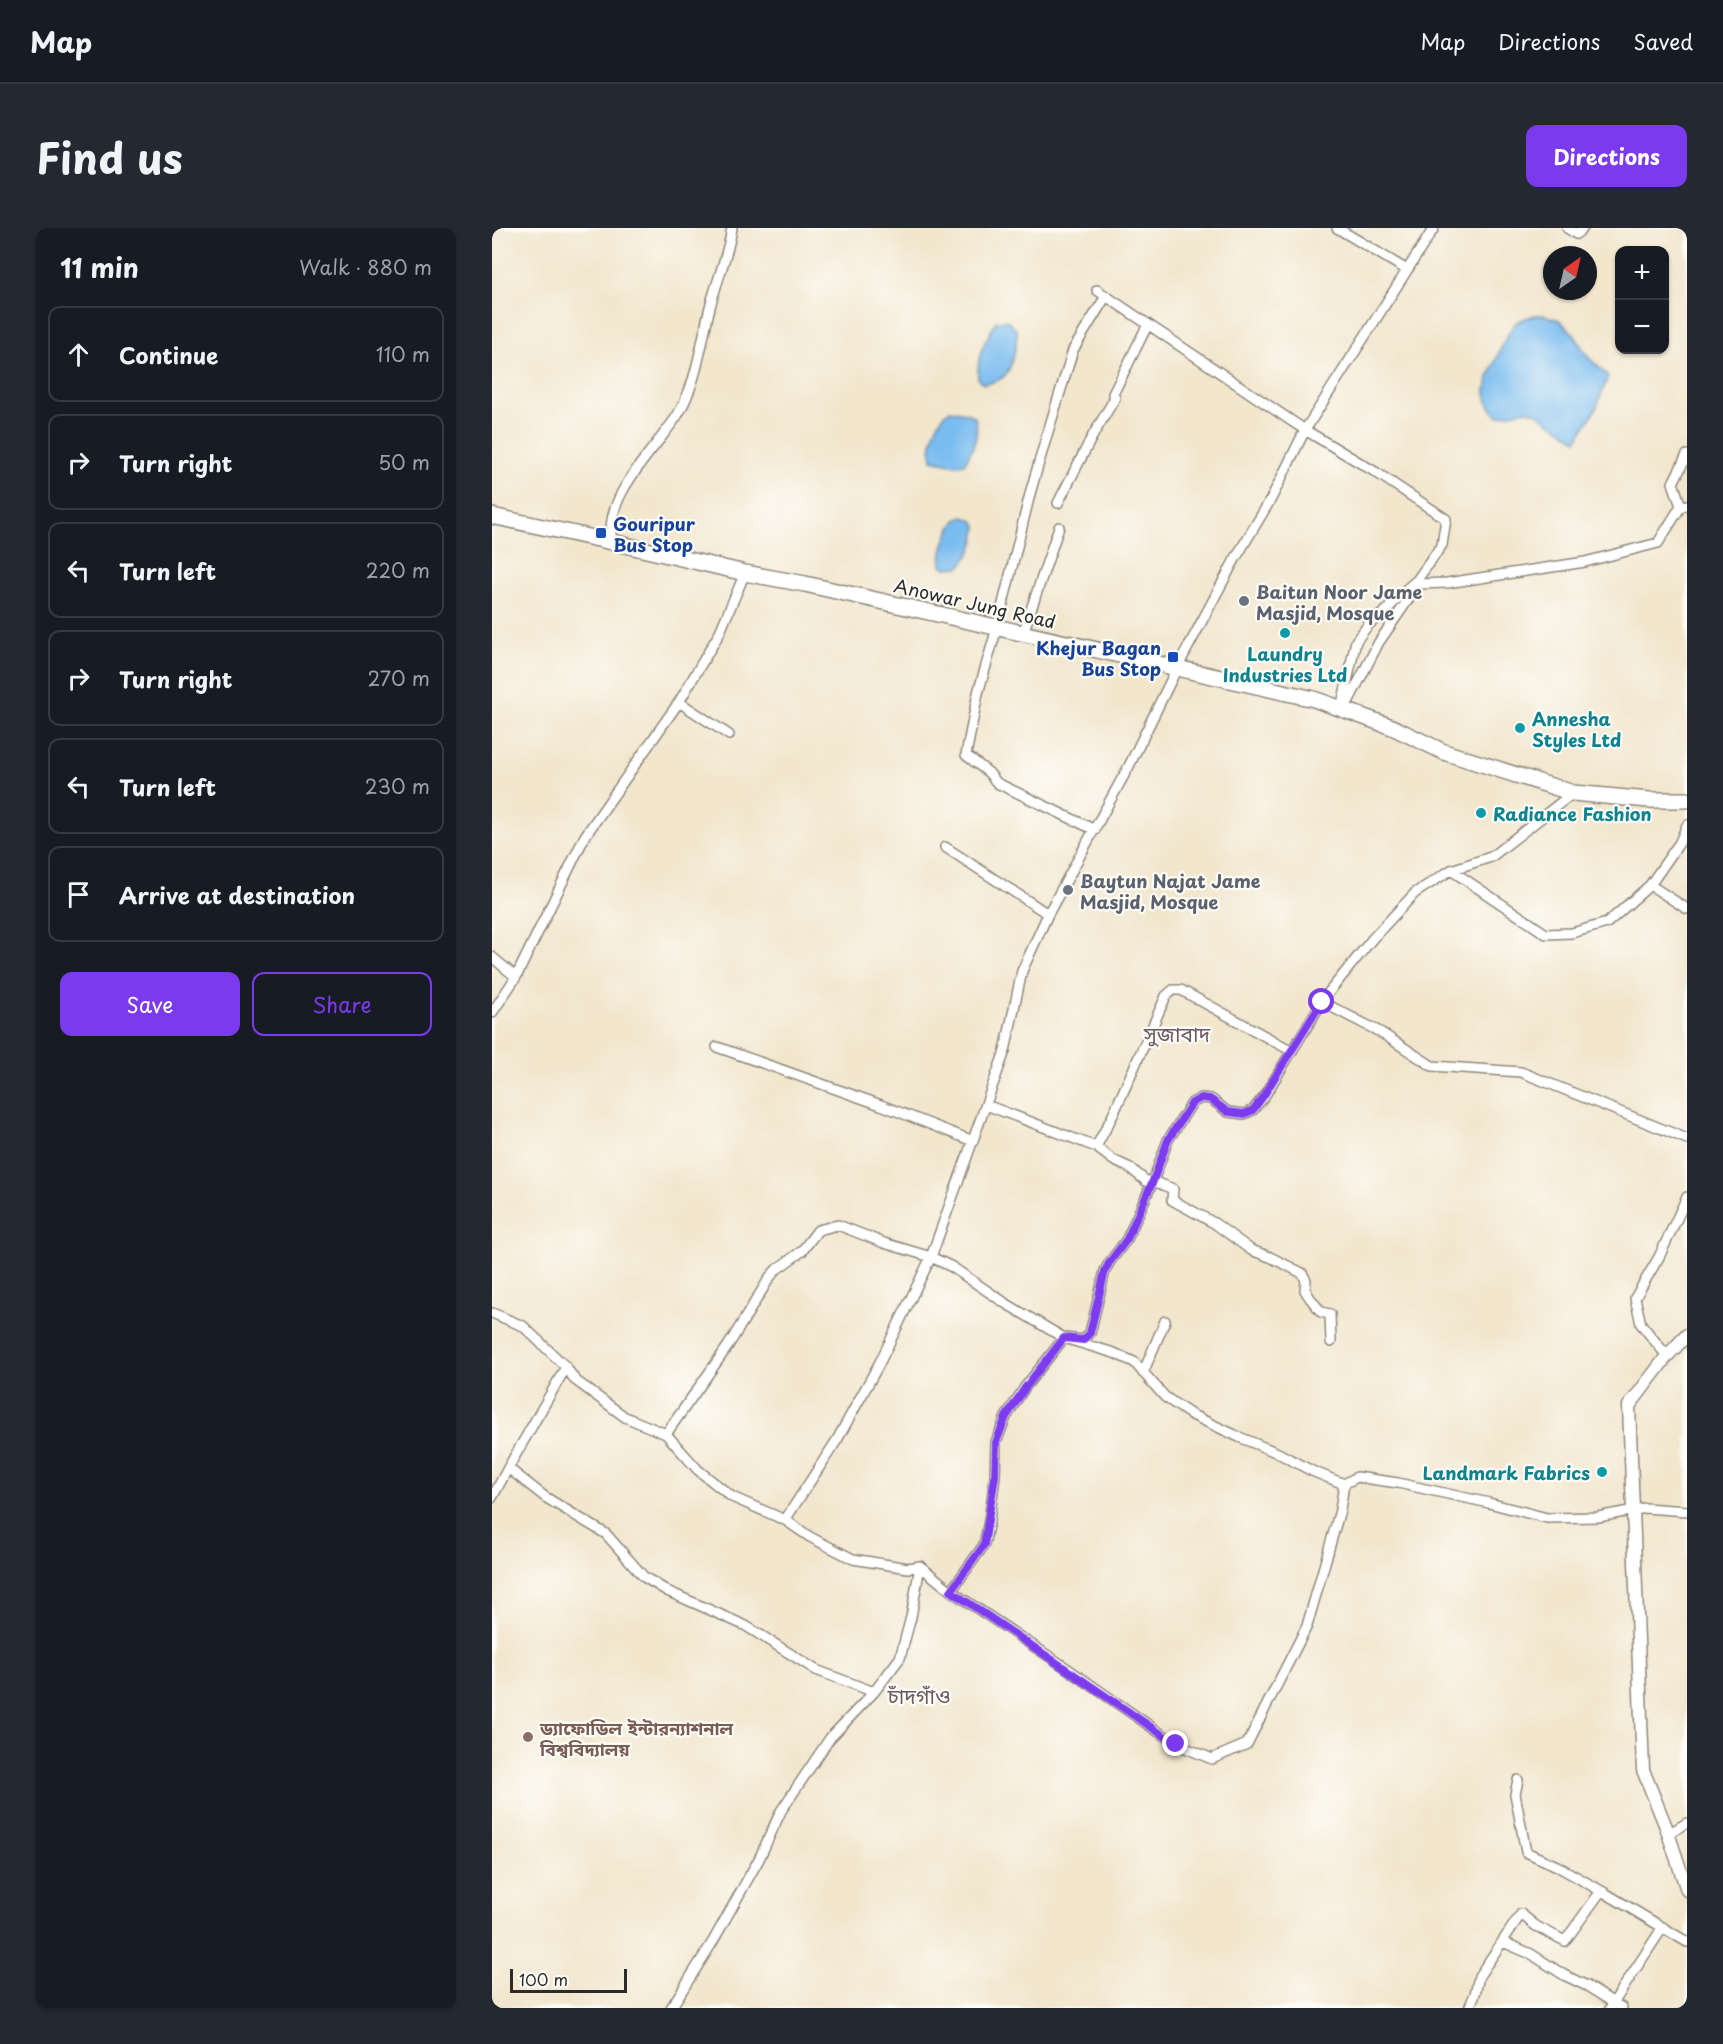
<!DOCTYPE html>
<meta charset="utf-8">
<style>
:root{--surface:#171b24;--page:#242831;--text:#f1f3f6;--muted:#9ea1a6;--line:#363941;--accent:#7c3aed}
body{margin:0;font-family:"Playpen Sans","Noto Sans Bengali",sans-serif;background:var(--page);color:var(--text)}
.controls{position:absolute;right:18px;top:18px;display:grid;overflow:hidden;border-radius:12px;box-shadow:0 2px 4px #0004}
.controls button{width:54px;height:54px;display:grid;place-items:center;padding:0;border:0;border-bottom:2px solid var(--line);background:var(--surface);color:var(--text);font:30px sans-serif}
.compass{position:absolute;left:1051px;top:18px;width:54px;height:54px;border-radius:50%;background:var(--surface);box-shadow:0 2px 4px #0004;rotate:34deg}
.scale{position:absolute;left:18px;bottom:15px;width:117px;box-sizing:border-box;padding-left:6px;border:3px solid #2b2b2b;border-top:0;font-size:16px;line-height:21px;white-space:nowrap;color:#2b2b2b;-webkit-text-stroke:4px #fdfcf7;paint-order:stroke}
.stop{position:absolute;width:18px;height:18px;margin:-14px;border:4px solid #7c3aed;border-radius:50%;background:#fff}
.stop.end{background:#7c3aed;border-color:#fff;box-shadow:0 2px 6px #0008}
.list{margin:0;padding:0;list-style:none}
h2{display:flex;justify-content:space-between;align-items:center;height:78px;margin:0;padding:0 24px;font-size:26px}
h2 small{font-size:20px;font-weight:400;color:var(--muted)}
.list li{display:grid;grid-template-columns:39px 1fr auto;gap:18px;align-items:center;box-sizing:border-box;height:96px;margin:0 12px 12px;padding:0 12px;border:2px solid var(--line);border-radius:12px}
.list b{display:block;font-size:22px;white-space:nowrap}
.list em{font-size:20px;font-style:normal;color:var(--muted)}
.actions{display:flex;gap:12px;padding:18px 24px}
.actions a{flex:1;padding:14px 0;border:2px solid var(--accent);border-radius:12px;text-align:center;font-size:21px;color:var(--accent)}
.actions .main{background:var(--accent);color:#fff}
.icon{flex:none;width:33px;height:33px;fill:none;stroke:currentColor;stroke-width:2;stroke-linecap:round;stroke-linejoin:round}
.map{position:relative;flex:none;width:1195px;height:1780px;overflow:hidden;border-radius:12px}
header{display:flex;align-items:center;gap:36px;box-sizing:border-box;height:84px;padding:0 30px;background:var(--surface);border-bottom:2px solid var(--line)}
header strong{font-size:28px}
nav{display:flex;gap:33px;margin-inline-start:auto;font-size:21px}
.intro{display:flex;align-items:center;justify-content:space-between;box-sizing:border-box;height:144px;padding:0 36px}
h1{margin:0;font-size:42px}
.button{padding:15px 27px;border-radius:12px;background:var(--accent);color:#fff;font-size:21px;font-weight:700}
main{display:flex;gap:36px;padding:0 36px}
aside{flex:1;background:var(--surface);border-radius:12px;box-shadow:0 2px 4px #0004}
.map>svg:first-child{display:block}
.water{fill:#79bcef;stroke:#52748d;stroke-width:1.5}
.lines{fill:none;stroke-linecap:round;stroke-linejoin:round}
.minor-casing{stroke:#8e887c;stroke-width:12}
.tertiary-casing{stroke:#8e887c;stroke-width:15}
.trunk-casing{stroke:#8e887c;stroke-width:18}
.minor{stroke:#fff;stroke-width:9}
.tertiary{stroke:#fff;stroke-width:12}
.trunk{stroke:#fff;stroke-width:15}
.route{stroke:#7c3aed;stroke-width:8}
.transit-dot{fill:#1a4fb4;stroke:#fdfcf7;stroke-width:2}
.worship-dot{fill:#6b7280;stroke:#fdfcf7;stroke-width:2}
.culture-dot{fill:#0f9aa8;stroke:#fdfcf7;stroke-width:2}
.education-dot{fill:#8d6e63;stroke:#fdfcf7;stroke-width:2}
.labels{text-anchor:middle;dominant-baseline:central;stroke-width:4.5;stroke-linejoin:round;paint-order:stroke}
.transit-label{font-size:18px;font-weight:bold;fill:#164399;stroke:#fdfcf7;text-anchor:start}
.worship-label{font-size:18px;font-weight:bold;fill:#5b616d;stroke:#fdfcf7;text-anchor:start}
.street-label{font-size:18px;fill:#2b2b2b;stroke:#fdfcf7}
.culture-label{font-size:18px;font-weight:bold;fill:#0d838f;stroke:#fdfcf7;text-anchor:start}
.education-label{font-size:18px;font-weight:bold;fill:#785e54;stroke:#fdfcf7;text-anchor:start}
.quarter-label{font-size:21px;fill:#6a5863;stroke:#fdfcf7}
</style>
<header>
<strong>Map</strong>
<nav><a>Map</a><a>Directions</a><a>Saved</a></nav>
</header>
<div class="intro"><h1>Find us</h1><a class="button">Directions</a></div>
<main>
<aside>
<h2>11 min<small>Walk · 880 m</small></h2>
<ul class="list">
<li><svg class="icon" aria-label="ahead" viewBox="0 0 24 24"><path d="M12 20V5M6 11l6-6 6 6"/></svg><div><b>Continue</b></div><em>110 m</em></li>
<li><svg class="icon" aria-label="right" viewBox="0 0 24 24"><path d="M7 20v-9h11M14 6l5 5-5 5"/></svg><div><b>Turn right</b></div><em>50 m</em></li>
<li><svg class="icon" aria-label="left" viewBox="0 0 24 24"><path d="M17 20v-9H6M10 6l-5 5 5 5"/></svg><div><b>Turn left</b></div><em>220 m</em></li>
<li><svg class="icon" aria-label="right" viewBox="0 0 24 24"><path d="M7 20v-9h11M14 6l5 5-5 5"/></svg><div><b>Turn right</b></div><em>270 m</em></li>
<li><svg class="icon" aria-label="left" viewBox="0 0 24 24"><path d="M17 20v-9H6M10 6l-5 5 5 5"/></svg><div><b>Turn left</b></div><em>230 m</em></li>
<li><svg class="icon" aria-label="arrive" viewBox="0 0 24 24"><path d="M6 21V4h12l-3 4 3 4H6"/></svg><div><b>Arrive at destination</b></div></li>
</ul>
<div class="actions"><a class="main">Save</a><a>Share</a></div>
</aside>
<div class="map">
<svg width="1195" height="1780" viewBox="0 0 1195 1780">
<rect width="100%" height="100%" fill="#fdfcf7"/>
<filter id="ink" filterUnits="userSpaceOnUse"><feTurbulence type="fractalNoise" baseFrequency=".0167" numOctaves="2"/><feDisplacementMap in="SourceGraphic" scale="12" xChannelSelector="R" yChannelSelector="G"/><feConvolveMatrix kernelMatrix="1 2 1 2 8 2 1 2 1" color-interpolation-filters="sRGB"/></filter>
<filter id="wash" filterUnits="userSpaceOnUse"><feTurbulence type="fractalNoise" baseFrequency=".008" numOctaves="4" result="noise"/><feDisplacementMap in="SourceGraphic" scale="24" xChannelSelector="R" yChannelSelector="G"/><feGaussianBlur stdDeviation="1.35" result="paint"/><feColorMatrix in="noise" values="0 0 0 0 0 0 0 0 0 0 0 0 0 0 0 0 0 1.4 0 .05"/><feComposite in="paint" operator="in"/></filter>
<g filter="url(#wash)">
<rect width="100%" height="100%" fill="#f2e6cd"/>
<path class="water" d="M1043 87H1052L1067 92 1081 105 1096 129 1116 148 1104 181 1085 212 1043 184 1034 182 1006 188C999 182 993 173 994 163 995 151 1015 101 1025 94 1030 91 1037 89 1043 87Z
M504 93H516L525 103C525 114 521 137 514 146 509 153 499 155 491 156L486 151C485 123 492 117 504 93Z
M458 182 474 185 483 189C488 207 481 221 472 236L464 237 440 232C437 215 443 192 458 182Z
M472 289 480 292 485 297C484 313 480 328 467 339L454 340 449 336C449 320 455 305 464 292Z"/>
</g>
<g filter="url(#ink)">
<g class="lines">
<g class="minor-casing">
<path id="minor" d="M845 0 915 42
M1075 0 1084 6 1091 0
M605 62 813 202 885 245 954 291 950 317 925 352 910 365 894 383 876 397 864 413 849 481
M566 275 600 209 623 170 621 166 656 96
M1189 278 1181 255 1195 227
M120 314C111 268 162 223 185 188 205 156 209 115 218 79 225 52 236 27 240 0
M531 405 567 299
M187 474 237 507
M852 482 887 414 927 356 955 355 1093 334 1166 315 1189 278 1195 277
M603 602 505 555 497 545 474 527 486 465 505 400 539 262 555 207 581 122 614 68
M453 619 556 686
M959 642 1054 706 1080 705 1115 695 1158 657 1188 614 1195 597
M1158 657 1195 681
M0 729 24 749
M830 774 888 804 940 838 1029 844 1195 911
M0 785 24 749 93 608 187 474 227 406 253 345
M225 819 389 877 481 913
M494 877 604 919 620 889 674 768 681 762H689L800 823
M604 919 621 932 638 940 654 953H661L681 961 680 972 722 995 759 1022 778 1029 810 1045 814 1052 813 1062 818 1070 829 1084 838 1086 839 1114
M0 1085 31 1098 74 1139 83 1152 133 1189 174 1206 206 1242 240 1269 293 1292 318 1309 361 1331 416 1340 428 1338 459 1363 573 1439 684 1516 720 1531 755 1516 815 1398 848 1282 852 1256 865 1249 906 1255 997 1275 1055 1290 1106 1289 1153 1280 1195 1283
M1175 1128 1149 1096 1143 1070 1167 1029 1195 969
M651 1145 673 1093
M174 1206 236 1118 278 1049 285 1041 310 1023 326 1002 346 997 392 1015 439 1029 387 1136 345 1212 293 1292
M16 1240 74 1139
M852 1256 820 1243 786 1225 747 1209 698 1186 673 1169 642 1134 622 1125 572 1110 513 1075 460 1039 439 1029 513 823 530 743 556 686 637 538 685 440 742 333 779 271 813 202 942 0
M0 1270 16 1240 53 1269 114 1306 152 1349 175 1363 254 1398 324 1442 382 1464
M459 1363 492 1317 497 1293 503 1249 504 1214 514 1189 533 1159 572 1110 592 1112 598 1105 613 1043 617 1035 635 1011 661 953 676 912 700 875 709 870 719 871 736 884 752 886 761 882 773 867 833 769 881 710 923 665 959 642 999 629 1081 565
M1026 1552 1023 1566 1034 1624 1065 1638 1113 1665 1195 1714
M1176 1606 1195 1595
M1011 1714 1039 1726 1072 1747 1095 1758 1130 1780
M179 1780 220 1715 267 1631 289 1583 338 1510 382 1464 408 1430 419 1389 428 1338
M977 1780 983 1766 987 1748 1029 1686 1044 1698 1073 1713 1109 1663
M1118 1780 1171 1699"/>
</g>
<g class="tertiary-casing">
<path id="tertiary" d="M1195 1107 1175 1128 1137 1178 1151 1542 1174 1599 1195 1662"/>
</g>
<g class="trunk-casing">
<path id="trunk" d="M0 288 120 314 253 345 313 356 822 471 900 499 952 524 1081 565 1157 572H1195"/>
</g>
<use href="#minor" class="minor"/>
<use href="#tertiary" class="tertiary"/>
<use href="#trunk" class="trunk"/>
</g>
</g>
<g class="lines" filter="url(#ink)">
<path class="route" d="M684 1516 459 1363 492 1317 503 1249 504 1214 514 1189 533 1160 572 1110 592 1112 598 1105 613 1043 617 1035 635 1011 661 953 676 912 700 875 709 870 718 871 736 884 752 886 761 882 772 867 830 774"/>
</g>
<g class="transit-dot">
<rect x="103" y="299" width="12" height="12" rx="3"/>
<rect x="675" y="423" width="12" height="12" rx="3"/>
</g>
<g class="worship-dot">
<circle cx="752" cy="373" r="6"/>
<circle cx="576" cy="662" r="6"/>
</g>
<g class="culture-dot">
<circle cx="793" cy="405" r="6"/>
<circle cx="1028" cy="500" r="6"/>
<circle cx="989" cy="585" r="6"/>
<circle cx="1110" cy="1244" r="6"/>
</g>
<circle class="education-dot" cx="36" cy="1509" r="6"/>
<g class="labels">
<g class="transit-label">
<text x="121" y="295">Gouripur<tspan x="121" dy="21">Bus Stop</tspan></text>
<text x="669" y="419" text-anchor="end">Khejur Bagan<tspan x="669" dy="21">Bus Stop</tspan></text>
</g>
<g class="worship-label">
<text x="764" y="363">Baitun Noor Jame<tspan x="764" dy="21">Masjid, Mosque</tspan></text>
<text x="588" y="652">Baytun Najat Jame<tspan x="588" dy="21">Masjid, Mosque</tspan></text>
</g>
<g class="street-label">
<text transform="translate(483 375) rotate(13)">Anowar Jung Road</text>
</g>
<g class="culture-label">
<text x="793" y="425" text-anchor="middle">Laundry<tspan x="793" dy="21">Industries Ltd</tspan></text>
<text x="1040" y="490">Annesha<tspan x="1040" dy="21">Styles Ltd</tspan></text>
<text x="1001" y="585">Radiance Fashion</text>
<text x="1098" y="1244" text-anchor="end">Landmark Fabrics</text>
</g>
<g class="education-label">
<text x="48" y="1499">ড্যাফোডিল ইন্টারন্যাশনাল<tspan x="48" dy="21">বিশ্ববিদ্যালয়</tspan></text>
</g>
<g class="quarter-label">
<text x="685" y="805">সুজাবাদ</text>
<text x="427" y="1467">চাঁদগাঁও</text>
</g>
</g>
</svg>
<div class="controls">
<button>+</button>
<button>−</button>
</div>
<svg class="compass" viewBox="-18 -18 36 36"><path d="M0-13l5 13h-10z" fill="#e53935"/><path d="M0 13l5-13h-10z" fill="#9ea1a6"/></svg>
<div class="scale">100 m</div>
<div class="stop" style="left:830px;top:774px"></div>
<div class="stop end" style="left:684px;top:1516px"></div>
</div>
</main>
